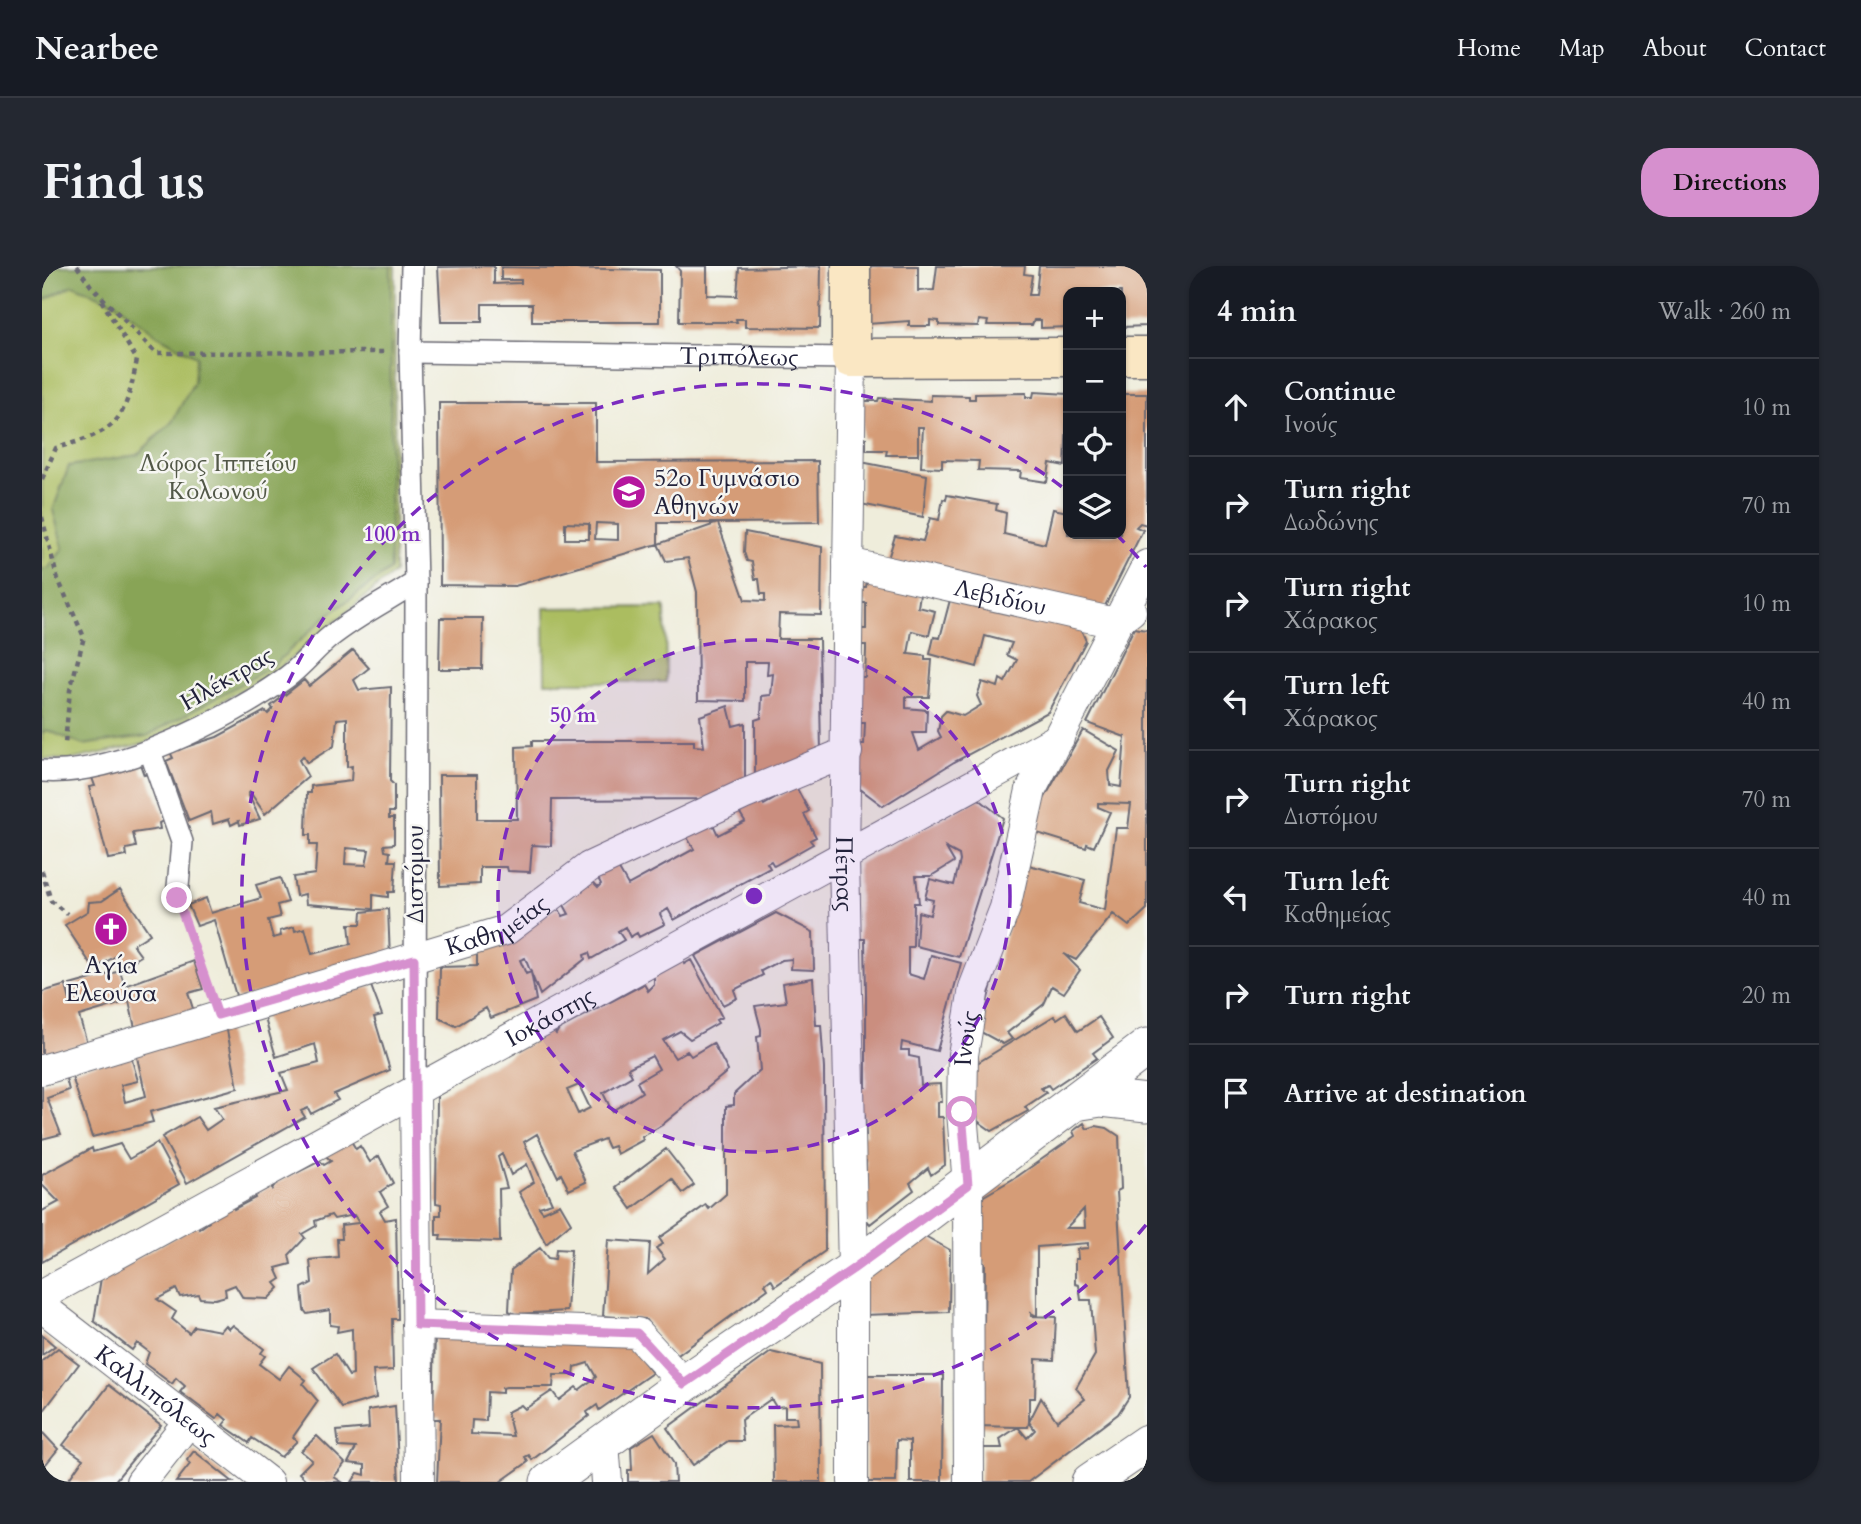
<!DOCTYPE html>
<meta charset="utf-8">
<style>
:root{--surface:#171b24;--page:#242831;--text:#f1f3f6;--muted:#9ea1a6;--line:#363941;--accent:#d690ce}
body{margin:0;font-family:Cardo,serif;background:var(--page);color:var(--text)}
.controls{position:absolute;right:21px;top:21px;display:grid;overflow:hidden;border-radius:14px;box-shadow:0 2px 5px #0004}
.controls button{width:63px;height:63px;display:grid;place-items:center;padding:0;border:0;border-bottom:2px solid var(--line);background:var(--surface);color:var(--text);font:35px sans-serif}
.stop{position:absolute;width:21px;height:21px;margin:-16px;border:5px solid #d690ce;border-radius:50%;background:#fff}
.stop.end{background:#d690ce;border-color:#fff;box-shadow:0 2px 7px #0008}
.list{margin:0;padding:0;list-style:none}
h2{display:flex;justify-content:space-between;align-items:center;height:91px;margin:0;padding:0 28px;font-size:30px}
h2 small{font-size:23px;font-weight:400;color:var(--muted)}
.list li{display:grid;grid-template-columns:46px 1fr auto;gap:21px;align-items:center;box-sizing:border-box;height:98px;padding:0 28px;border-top:2px solid var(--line)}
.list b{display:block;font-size:26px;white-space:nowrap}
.list p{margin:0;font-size:23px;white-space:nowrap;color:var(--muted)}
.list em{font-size:23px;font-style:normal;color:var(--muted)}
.icon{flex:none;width:38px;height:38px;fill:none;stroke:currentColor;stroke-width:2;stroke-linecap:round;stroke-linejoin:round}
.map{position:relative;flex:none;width:1105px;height:1216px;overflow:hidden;border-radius:28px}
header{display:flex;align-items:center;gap:42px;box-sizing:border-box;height:98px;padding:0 35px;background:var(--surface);border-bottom:2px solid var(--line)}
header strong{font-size:33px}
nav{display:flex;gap:38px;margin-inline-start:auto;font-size:24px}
.intro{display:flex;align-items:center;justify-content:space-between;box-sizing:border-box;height:168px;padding:0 42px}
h1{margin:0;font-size:49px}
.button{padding:18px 32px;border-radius:28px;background:var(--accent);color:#111;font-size:24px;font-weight:700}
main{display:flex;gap:42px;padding:0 42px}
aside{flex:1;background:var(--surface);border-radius:28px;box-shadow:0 2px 5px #0004}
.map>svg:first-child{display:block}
.green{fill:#abbd61;stroke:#66704e;stroke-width:2}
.forest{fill:#88a457;stroke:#556349;stroke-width:2}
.building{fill:#d59c77;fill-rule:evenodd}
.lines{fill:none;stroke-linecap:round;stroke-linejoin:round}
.pedestrian-casing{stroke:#6a6973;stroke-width:24}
.minor-casing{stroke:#6a6973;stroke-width:32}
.tertiary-casing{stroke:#6a6973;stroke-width:39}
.secondary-casing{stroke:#6a6973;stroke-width:41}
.path{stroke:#6a6973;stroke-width:4.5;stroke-dasharray:5 5;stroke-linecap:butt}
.pedestrian{stroke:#fff;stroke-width:21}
.minor{stroke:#fff;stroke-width:30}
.tertiary{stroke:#fff;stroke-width:37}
.secondary{stroke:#fae7c3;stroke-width:38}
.route{stroke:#d690ce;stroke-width:9}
.ring{fill:none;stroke:#7b2cbf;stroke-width:3.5;stroke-dasharray:12 9}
.labels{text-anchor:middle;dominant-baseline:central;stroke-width:5;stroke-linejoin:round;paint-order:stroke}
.street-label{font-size:24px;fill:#22223b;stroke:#f6f6f2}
.park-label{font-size:24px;fill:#525848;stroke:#f6f6f2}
.poi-label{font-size:24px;fill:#22223b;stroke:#f6f6f2;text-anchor:start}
.centre{fill:#7b2cbf;stroke:#f6f6f2;stroke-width:3.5}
.ring-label{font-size:21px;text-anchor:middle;font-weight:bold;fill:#7b2cbf;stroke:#f6f6f2;stroke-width:5;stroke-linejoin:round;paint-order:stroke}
</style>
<header>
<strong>Nearbee</strong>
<nav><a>Home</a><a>Map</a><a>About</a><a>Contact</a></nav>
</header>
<div class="intro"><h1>Find us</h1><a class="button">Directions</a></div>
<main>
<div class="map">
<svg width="1105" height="1216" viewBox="0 0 1105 1216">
<rect width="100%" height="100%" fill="#f6f6f2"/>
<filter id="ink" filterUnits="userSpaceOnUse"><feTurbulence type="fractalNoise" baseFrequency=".0143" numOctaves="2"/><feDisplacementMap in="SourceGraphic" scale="14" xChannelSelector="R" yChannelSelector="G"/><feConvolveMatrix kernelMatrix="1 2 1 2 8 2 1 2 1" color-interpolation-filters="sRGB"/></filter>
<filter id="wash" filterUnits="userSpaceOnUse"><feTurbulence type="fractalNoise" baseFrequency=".00686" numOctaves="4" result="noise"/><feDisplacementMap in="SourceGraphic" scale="28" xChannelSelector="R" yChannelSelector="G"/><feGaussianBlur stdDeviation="1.57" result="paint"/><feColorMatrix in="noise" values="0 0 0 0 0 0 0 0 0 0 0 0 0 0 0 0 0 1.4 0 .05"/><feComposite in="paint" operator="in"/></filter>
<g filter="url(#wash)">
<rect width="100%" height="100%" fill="#efeddb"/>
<path class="green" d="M0 0H353L352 307 235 404 104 477 29 494 0 493Z
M623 341 624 416H503L502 342Z"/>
<path class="forest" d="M0 0H349L348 304 281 353 231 400 105 470 41 479 5 464 0 467V303H6L21 282 11 244 27 200 95 189 130 156 152 116 154 90 115 69 72 36 31 19 0 35Z"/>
<g id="blocks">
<path class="building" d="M452 0V18L479 17V14H459V1L618 4V56H490V38H440V56H399L396 1Z
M634 0H665V29L695 30 697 2 779 0 778 62 703 61V53H694L695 56H637L638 5Z
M826 0H876V25L892 24 895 0H983L982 8 990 9 987 29H994L997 0H1105V60L1079 61V26H1026V61L999 62V54H992L990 59H945L946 55 937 54 936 60 897 59V55L888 54V60H867V55L825 58Z
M992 126 1026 128 1023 200 1008 197 1005 216 978 212 979 205 936 204 937 195 900 194V202L879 201 881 161H876V189H844L845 184H824V172L820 173V135H836L837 132 889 135V129L927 130V133H933V128L984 127V131H991Z
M1079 128H1105V259L1098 257 1094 261 1101 264 1061 344 845 296 853 270 881 275 888 252 897 254 901 233 904 234 905 229 955 238 954 244 964 247 962 268 1003 278 1011 243 1026 246V268H1079Z
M397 137H554V196L776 195 777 256 676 257 703 334 723 335V328H719L717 313H713L710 296 705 295 702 286 703 266 780 281 779 349 737 348 736 373H777L779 488 713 516V454L719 452 720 430 729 429 731 408 725 409 726 396H703V435L656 434 655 326 646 292 624 295 616 278 676 257H616V278L473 320 398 319ZM523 257 547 258V273H523ZM554 257 576 258V274L553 273Z
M819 196 885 209 881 251 819 238Z
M825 315 878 328 876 341 893 345 887 369 870 365 866 388 883 390V394H890L887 431H864V442L885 444 884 467H871L877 484 899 471 896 465 899 450 904 445 921 450 939 439 935 430 940 416 956 421 958 413 963 416 975 394 965 389 970 377 943 370 935 401 888 388 892 371 898 372 908 334 1038 361 1044 375 1006 446 912 496 841 540 817 522 818 479H822L823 457H818L819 411H823L824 384V379H819V363H824V337H819V321H824Z
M398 352H441L440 403H397Z
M1092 362 1105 364V643L1087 660 1071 648 1034 694 1022 688 1038 704 1022 727 1010 720 1002 738 965 767 970 773 961 778 937 765 983 598 1043 614 1037 637 1063 644 1074 562H1086L1089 538 1056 537V541L1068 546 1052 581 1045 578 1044 582 992 566 988 558 1041 464 1077 485 1067 505 1068 519 1079 521 1083 471 1045 457Z
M311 384 327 402 312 414 317 424 349 421 348 515 352 519V546H347V552H352V578L342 579 343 585 348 586 347 595H354L352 626H346V631L331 629V643L264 638 263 628 254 630 251 611 273 608 275 579H268V569H264L265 527H269V520L309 515 310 500 305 501V452L295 453 292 480 265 497 261 490 257 494 266 511 223 548 208 526 206 528 218 553 198 559 197 555 189 559 187 553 171 558 169 546 147 555 124 495 131 492 128 486 175 471 223 445 226 448 231 443 229 440 262 414 267 420ZM304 582 327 584 324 599 303 598Z
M686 440 691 460 703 457V520L675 533 510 534 509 580 490 579 488 606 466 605 465 601H438V618L398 620 397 509H435V553H475L474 481 490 480V475H652V480L662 481 658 450Z
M98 498 102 509 106 508 123 554 117 557 118 563 91 567 94 581 84 583 85 590 66 593 47 521 53 520 49 509Z
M754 521 767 545 762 548 774 571 768 574 771 578 732 600 729 595 725 597 728 602 632 654 626 643 618 648 623 658 597 671 595 667 588 671 583 661 576 665 582 674 549 693 547 687 542 689 543 693 498 729 483 692 478 694 484 708 489 706 494 734 449 752 444 742 414 760 397 752 398 701 435 700V684L516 642 521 650 527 648 522 639 548 613 556 621 559 618 554 608 574 598 586 619 652 583 643 568 669 554 676 569 703 555 696 544 718 532 722 539Z
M937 533 961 552 917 691 874 680 876 646 888 649 891 634 883 632 888 613 912 619 918 595 917 589 904 582 912 596 889 610H874L877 637H872L871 681H866V708L882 713 889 689 919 697 895 785 860 776 859 784H867V790L877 792 879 819 899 818 900 836H896V851H901L903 899 889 909 886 902 868 917 872 924 828 958 818 946 819 912 824 913V895H818V869H824L823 850 818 851 817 822 824 821V728L823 673H818L816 598Z
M238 612 246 636 235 639 238 651 226 654 231 672 239 670 238 665 252 661 253 665 263 662 270 688 309 678 307 658H319L320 646 346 643 348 692 195 733 172 654 155 660 146 639 164 632 169 647 219 632 214 619Z
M78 623 108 668 91 679 99 690 81 701 74 690 52 703 23 659 46 645 47 636 60 635Z
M734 647 771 666 772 704 749 703 750 693 740 694 719 705 721 709 692 724 695 732 681 739 653 690Z
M640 694 642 698 649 694 680 751 674 754 676 757 648 773 638 765 621 774 633 792 645 785 649 790 671 777 686 805 620 859 600 871 601 874 575 888 572 880 566 882 562 873 530 885 544 916 527 924 519 908 516 911 495 868 482 876 510 937 497 941 501 946 518 938 529 957 504 978 477 926 492 916 485 898 469 909 460 888 456 891 465 922 457 923 458 976 398 974 399 969H394V949H399V938L394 937 395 830 511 764 514 768 517 763 602 718 606 725 612 719V710ZM610 790 617 803 595 816 600 826 570 845 561 827 590 810 586 802ZM537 819 548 842 536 848 525 824Z
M152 695 161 723 146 727 153 749 93 762 87 735 37 750 45 777 0 789V726L24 719 28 735 33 733 28 719 78 705 83 720Z
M771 712 774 759H779L782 803 783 985 733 1020 729 1013 723 1018 726 1023 633 1091 603 1053 561 1050 566 974 608 977 606 1008 623 993 614 982 621 978 617 972 664 939 667 943 684 928V840L692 839V828L718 804 715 771 719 770V763L713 740 744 736 741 717Z
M329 720 340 749 332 751 348 804 292 828 296 834 269 848 266 842 259 845 263 851 145 917 120 871 155 851 164 864 180 853 172 841 246 824 239 807 277 797 273 778 234 791 222 749Z
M1024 747 1036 765 1057 751 1071 772 1051 787 1055 792 1009 823 1006 819 999 822 1004 827 983 841 986 845 950 865 930 851 932 799 1012 750 1015 753Z
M184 759 196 822 108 846 111 856 50 871 28 805 88 787 96 815 79 819 83 836 104 830 94 787Z
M23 809 27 824 5 832 19 868 0 873V818Z
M1042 857 1045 863 1054 860 1065 862 1077 870 1079 923 1075 925 1087 1131 1076 1148 986 1216H938L940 1182H960L958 1173 976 1161 985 1172 993 1164 987 1156 986 1161H976L935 1160 937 1058H942L943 997H937V933L976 910 1033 870 1031 865ZM1042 943 1043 962H1024ZM1046 977V982L1035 983 1036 993H1033V1018L1037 1019 1039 1034H1049L1053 1089 1034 1122 1043 1133 1015 1155 999 1132 987 1156V1132H993L994 1093 1012 1094 1014 1051 989 1050V1047L995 1050V981Z
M309 875 314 883 318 880 328 896 337 890 351 917 338 926 346 940 338 945 343 954 354 952 356 1053H350L351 1104 331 1105 334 1132 300 1142 271 1102 293 1088 307 1110 311 1109 310 1063 295 1066 296 1060 288 1059V1044L265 1048 262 1044 260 1022 270 1017 268 994 296 991 295 973H300L299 959 317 957 312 949 292 953 289 949 273 955 274 960 260 968 263 972 247 989 249 998 234 1002 239 1013 233 1017 237 1022 226 1033 201 1032 193 1019 183 1023 184 1030 173 1033 158 1032 156 1028 138 1031 134 1023 115 1033 134 1046 130 1053 147 1067 152 1060 178 1065 183 1059 187 1063 191 1059 222 1083 219 1087 223 1090 217 1098 237 1113 247 1100 264 1114 261 1118 276 1135 251 1171 255 1175 239 1191 210 1172 207 1177 181 1159 185 1154 178 1148 174 1153 138 1126 143 1120 134 1112 130 1118 103 1098 107 1086 95 1077 90 1084 52 1055 59 1012 155 959 157 963 167 956 165 952 190 938 192 943 213 932 212 929 229 920 230 923 234 917 278 895 282 899 289 895 283 889Z
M115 877 137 918 0 996V945L17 936 0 919V909L50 882 51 886 78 878 87 893Z
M624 883 652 919 641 927 630 913 590 943 574 921Z
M883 970 908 984 907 1046 821 1049 819 1011Z
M498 982 506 992 513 993 514 983 529 984 525 1045 473 1048 467 1045 469 1004Z
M393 1067 584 1074 610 1107 557 1144 555 1139 545 1146 547 1150 490 1194 487 1189 483 1191 486 1196 458 1216H395L398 1153H391ZM546 1097 554 1111 537 1124 534 1121 517 1134 510 1125 483 1143 479 1139 465 1146 471 1170 429 1168 430 1154 444 1155 445 1126 460 1127V1122L464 1121H511L512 1109H532L533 1101Z
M0 1069 13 1080 0 1089Z
M16 1082 37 1098 0 1147V1095Z
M729 1086 778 1098 779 1216H732L731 1159 755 1158 754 1151H743V1140L734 1141 729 1133 699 1154 701 1175H686L651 1199 625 1162Z
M823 1109H901L900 1216H868V1175L855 1174 854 1216H824Z
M67 1119 119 1159 72 1216H25L41 1193 21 1179Z
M353 1140 357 1216H310L316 1207 323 1209V1199L306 1197 314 1182 297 1181 295 1165 327 1162 326 1144Z
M0 1166 16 1183 0 1203Z
M612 1167 632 1198 633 1216H586V1204H590L589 1181Z
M275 1170 303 1197 292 1211 300 1216H266L257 1207 270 1194 259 1185Z
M152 1185 191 1216H134L148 1198 145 1194Z"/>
</g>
</g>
<g filter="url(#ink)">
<use href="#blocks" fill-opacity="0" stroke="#6a6973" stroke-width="2"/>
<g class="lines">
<g class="pedestrian-casing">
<g id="pedestrian">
<path d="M370 0 368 86 374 316 373 826"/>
<path id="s1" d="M368 86 809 92"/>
<path d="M108 485 140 576 135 632"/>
<path d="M0 505C72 511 188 453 245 411 261 399 273 383 288 371 314 350 346 334 374 316"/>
</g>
</g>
<g class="minor-casing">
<g id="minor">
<path id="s2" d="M809 92 802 592 811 1003V1216"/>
<path id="s3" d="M806 297 1073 357 1089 345"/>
<path id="s4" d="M0 804 464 664 547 601 701 529 805 486"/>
<path d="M373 826 377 1216"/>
<path id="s5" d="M0 1029 1017 472"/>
<path id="s6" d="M0 1041 226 1216"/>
<path d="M375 1059 595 1067 642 1118"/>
<path d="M562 1177 565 1216"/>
<path d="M99 1216 147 1155"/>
<path id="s7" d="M927 1216 926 919 920 846 921 789 932 722 963 642 989 524 1105 299"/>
</g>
</g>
<g class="tertiary-casing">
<path id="tertiary" d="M1033 836 1059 832 1105 837
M507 1216 642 1118 811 1003 1105 781
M1048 1216 1105 1177"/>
</g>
<g class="secondary-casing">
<path id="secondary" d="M809 0V92L1026 91
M1079 90H1105"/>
</g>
<path class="path" d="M35 0 49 20 114 87 342 86
M0 213 14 182C77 164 82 158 95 94L58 32
M0 251 15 311 42 371 28 424 23 478
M0 605 9 635 25 648
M144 657 166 722"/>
<use href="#pedestrian" class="pedestrian"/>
<use href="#minor" class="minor"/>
<use href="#tertiary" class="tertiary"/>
<use href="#secondary" class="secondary"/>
</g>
</g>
<g class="lines" filter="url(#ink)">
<path class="route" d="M135 632 176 749 372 693 375 1059 595 1067 642 1118 811 1003 926 919 920 846"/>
</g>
<circle cx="712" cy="630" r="256" fill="#7b2cbf" fill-opacity=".12"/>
<g class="ring">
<circle cx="712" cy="630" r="256"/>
<path d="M1104 959A512 512 0 1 1 1024 224M1074 268A512 512 0 0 1 1104 301"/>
</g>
<defs>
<g id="school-disc" transform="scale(1.75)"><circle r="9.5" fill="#b5179e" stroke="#f6f6f2"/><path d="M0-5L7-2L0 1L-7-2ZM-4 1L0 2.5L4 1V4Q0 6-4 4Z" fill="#fff"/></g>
<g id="church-disc" transform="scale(1.75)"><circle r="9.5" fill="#b5179e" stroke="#f6f6f2"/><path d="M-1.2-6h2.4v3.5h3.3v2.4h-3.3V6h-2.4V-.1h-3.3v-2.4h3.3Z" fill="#fff"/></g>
</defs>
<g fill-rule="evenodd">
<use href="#school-disc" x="587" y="226"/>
<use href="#church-disc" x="69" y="663"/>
</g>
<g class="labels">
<g class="street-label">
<text stroke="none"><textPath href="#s1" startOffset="329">Τριπόλεως</textPath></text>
<text stroke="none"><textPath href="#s3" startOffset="156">Λεβιδίου</textPath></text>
<text transform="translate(185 413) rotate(-30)">Ηλέκτρας</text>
<text transform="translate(373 608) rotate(-90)">Διστόμου</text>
<text stroke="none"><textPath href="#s2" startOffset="516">Πέτρας</textPath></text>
<text stroke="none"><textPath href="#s4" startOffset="478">Καθημείας</textPath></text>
<text stroke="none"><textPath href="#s5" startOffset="579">Ιοκάστης</textPath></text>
<text stroke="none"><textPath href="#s7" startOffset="444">Ινούς</textPath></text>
<text stroke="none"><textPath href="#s6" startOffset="144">Καλλιπόλεως</textPath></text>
</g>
<g class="park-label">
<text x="176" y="197">Λόφος Ιππείου<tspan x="176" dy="28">Κολωνού</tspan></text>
</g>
<g class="poi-label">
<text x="612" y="212">52ο Γυμνάσιο<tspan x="612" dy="28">Αθηνών</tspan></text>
<text x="69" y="699" text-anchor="middle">Αγία<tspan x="69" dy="28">Ελεούσα</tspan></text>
</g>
</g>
<circle cx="712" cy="630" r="10" class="centre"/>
<g class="ring-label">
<text x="350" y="275">100 m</text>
<text x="531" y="456">50 m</text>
</g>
</svg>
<div class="controls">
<button>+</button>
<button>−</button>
<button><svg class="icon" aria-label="locate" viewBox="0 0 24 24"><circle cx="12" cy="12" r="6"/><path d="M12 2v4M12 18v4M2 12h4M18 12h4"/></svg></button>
<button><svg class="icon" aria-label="layers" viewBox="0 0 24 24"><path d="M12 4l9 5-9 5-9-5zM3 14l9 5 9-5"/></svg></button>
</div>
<div class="stop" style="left:920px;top:846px"></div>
<div class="stop end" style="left:135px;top:632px"></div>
</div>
<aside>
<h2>4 min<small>Walk · 260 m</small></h2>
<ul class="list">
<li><svg class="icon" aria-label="ahead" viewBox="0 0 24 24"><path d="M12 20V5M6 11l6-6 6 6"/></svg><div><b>Continue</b><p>Ινούς</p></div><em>10 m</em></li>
<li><svg class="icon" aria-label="right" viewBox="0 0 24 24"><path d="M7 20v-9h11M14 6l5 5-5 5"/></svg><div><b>Turn right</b><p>Δωδώνης</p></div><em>70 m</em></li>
<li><svg class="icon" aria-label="right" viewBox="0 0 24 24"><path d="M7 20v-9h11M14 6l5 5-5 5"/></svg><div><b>Turn right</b><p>Χάρακος</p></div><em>10 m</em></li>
<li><svg class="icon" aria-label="left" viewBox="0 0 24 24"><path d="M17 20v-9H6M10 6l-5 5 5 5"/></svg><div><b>Turn left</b><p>Χάρακος</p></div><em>40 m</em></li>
<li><svg class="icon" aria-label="right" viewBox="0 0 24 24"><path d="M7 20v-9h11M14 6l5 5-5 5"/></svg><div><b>Turn right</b><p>Διστόμου</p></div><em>70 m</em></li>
<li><svg class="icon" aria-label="left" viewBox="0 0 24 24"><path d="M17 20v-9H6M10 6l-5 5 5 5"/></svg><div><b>Turn left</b><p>Καθημείας</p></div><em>40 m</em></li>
<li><svg class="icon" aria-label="right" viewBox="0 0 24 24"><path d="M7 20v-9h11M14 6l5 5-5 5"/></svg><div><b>Turn right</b></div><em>20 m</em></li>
<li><svg class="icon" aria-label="arrive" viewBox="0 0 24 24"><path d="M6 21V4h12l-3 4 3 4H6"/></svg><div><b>Arrive at destination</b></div></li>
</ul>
</aside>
</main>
